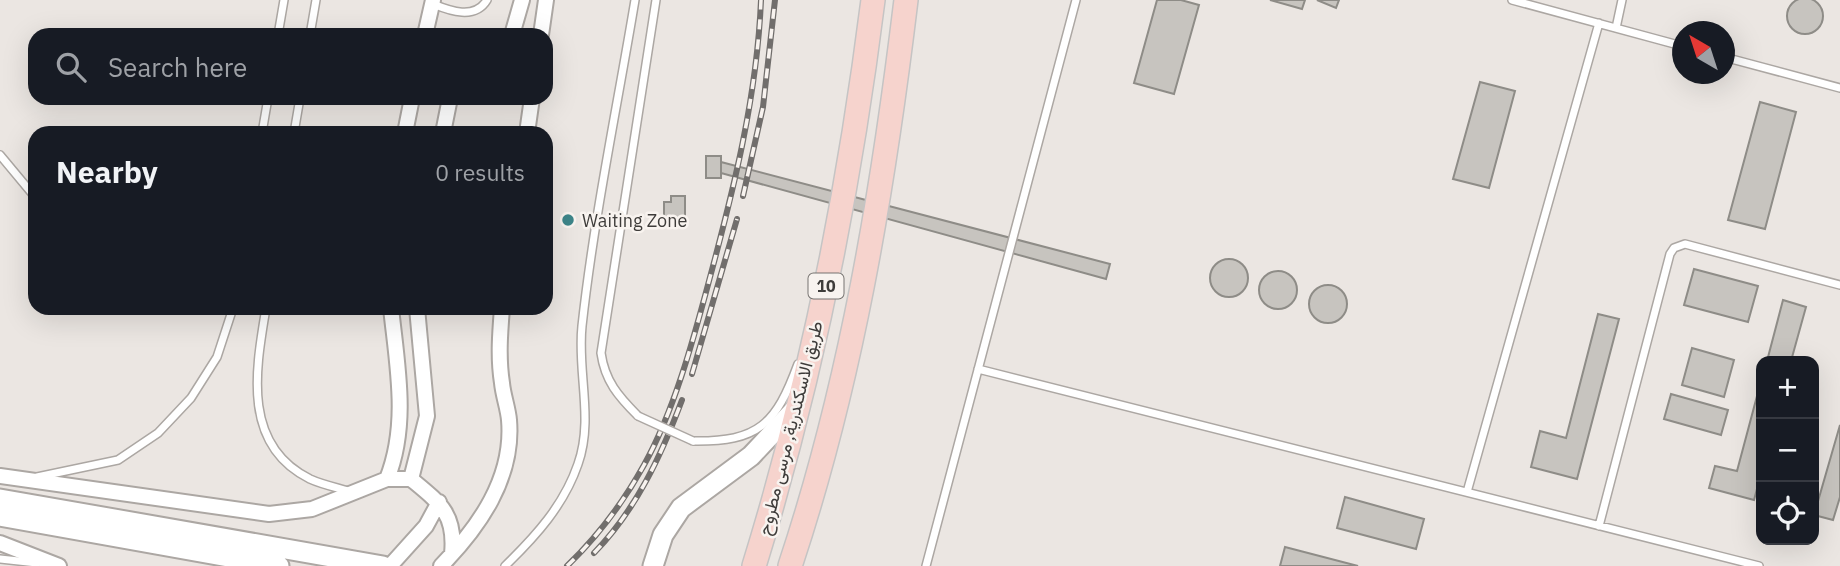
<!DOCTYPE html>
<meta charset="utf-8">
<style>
:root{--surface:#171b24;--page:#242831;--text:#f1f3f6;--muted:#9ea1a6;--line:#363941}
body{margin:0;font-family:"IBM Plex Sans",Vazirmatn,sans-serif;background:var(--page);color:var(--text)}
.controls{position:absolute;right:21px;bottom:21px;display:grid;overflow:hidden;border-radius:14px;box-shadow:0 7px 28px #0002}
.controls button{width:63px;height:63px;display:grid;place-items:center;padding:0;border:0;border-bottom:2px solid var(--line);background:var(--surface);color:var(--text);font:35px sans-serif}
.compass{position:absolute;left:1672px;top:21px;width:63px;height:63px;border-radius:50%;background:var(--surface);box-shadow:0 7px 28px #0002;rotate:321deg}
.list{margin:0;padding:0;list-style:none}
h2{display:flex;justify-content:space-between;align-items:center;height:91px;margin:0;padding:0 28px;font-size:30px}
h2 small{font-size:23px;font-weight:400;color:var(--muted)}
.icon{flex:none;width:38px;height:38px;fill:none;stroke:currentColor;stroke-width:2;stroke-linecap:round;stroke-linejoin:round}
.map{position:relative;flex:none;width:1840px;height:566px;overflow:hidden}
.search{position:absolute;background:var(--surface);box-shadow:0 7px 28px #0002;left:28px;top:28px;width:525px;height:77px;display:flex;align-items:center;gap:18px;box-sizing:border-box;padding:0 24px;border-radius:21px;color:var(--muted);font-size:26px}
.panel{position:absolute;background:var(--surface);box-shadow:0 7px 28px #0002;left:28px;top:126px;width:525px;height:189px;border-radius:21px}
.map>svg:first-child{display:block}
.building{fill:#c7c4bf;stroke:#8e8c87;stroke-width:2}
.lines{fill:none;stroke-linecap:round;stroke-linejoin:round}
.lane-casing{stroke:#aca7a3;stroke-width:10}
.street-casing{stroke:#aca7a3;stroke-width:18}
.secondary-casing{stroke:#aca7a3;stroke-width:23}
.primary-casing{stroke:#c5c4c4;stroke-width:26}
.lane{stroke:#fff;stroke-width:7}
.street{stroke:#fff;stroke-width:14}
.secondary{stroke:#fff;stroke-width:19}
.primary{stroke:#f6d3cd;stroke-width:23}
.rail-casing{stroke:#716e6c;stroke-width:6}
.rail{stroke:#f8f3ef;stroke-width:3.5;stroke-dasharray:10;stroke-linecap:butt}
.lane-bridge-casing{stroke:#aca7a3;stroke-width:10;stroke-linecap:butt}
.lane-bridge{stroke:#fff;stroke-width:7}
.poi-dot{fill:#3d8589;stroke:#f8f3ef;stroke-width:2.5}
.labels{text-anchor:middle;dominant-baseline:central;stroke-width:5;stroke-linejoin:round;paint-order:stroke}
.shield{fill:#f8f3ef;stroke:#767370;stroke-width:2}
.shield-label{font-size:16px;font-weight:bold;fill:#3e3c3a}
.poi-label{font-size:18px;fill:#3e3c3a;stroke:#f8f3ef;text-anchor:start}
.street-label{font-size:18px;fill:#3e3c3a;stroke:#f8f3ef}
</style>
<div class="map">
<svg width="1840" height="566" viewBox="0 0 1840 566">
<rect width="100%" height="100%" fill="#ebe6e2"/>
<path class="building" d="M1787 16a18 18 0 1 1 36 0a18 18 0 1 1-36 0Z
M1157 0H1181L1199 5 1174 94 1134 83Z
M1270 0H1305L1302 9Z
M1317 0H1339L1336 8Z
M1480 82 1515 91 1489 188 1453 179Z
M1760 102 1796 112 1765 229 1728 220Z
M706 156H721V178H706Z
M721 162 1110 264 1106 279 721 173Z
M671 196H685V226H664V202H671Z
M1210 278a19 19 0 1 1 38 0a19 19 0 1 1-38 0Z
M1694 269 1758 286 1748 322 1684 305Z
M1259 290a19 19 0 1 1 38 0a19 19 0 1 1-38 0Z
M1309 304a19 19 0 1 1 38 0a19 19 0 1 1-38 0Z
M1783 300 1806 307 1791 361H1767Z
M1598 314 1619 319 1577 479 1531 467 1540 431 1566 438Z
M1692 348 1734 360 1724 397 1682 385Z
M1761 381V474L1754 500 1709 488 1715 466 1737 471Z
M1671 394 1728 410 1721 435 1664 419Z
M1840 425V497L1833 520 1814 515Z
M1345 497 1424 519 1416 549 1337 528Z
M1285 547 1358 566H1280Z"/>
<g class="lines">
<g class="lane-casing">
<path id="lane" d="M1512 0 1682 46
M433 4C450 11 475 20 487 0
M1616 28 1622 0
M278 35 284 0
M310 35 316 0
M1724 57 1840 88
M262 133 268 98
M294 133 300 98
M0 155 35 197
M266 308C256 368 241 445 310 479 323 485 339 488 352 492
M978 369 1759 566
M638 416C618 396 605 381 601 353L656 0
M693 441C759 442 776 424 798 364
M37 477 118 460 158 433 191 398 217 357 233 308
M1467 492 1599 23
M1599 526 1670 254 1674 248 1685 244 1840 285
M0 559 37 563
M505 566C536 536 564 505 578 464 594 419 577 372 582 326 594 217 617 108 635 0
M926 566 1076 0"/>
</g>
<g class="street-casing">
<path id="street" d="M425 35 433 0
M512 35 522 0
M541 35 546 0
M405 133 412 98
M443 133 450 98
M527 133 532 98
M0 476 269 514 312 509 387 479H411C440 503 456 514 452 554
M387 479C409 424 397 365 391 308
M411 479 427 416 417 308
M0 543 59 566
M390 566 426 526 439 502
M441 566C479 527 514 478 509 420 508 408 503 395 502 383 498 358 500 333 502 308"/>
</g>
<g class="secondary-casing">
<path id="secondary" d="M0 499 383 566
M0 516 279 566
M653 566 663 535 681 508 751 456 798 406"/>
</g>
<g class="primary-casing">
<path id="primary" d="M754 566C811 382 849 191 873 0
M790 566C851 383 883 191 906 0"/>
</g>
<use href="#lane" class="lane"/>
<use href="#street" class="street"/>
<use href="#secondary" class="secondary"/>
<use href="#primary" class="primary"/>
<g class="rail-casing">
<path id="rail" d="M743 196 763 107 775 0
M692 374 737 219
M594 553C636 510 661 456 682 400
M567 566C598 536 623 503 644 465 674 411 693 341 709 281 734 188 757 96 761 0"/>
</g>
<use href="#rail" class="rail"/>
<g class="lane-bridge-casing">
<path id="lane-bridge" d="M638 416 693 441"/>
</g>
<use href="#lane-bridge" class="lane-bridge"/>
</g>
<circle class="poi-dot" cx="568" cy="220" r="7"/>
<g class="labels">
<rect class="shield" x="808.5" y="273.5" width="35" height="25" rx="5"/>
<g class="shield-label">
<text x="826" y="286">10</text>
</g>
<g class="poi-label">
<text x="582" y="220">Waiting Zone</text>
</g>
<g class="street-label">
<text transform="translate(790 428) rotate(-76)">طريق الاسكندرية, مرسى مطروح</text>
</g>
</g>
</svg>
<div class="controls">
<button>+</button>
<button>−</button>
<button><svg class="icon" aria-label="locate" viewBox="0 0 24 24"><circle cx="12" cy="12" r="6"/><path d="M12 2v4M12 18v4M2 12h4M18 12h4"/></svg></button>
</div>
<svg class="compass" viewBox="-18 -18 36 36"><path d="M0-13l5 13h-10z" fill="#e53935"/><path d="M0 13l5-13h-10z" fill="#9ea1a6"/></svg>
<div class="search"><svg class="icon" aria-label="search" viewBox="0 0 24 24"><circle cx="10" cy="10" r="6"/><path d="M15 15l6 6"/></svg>Search here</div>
<section class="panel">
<h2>Nearby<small>0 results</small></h2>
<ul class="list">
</ul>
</section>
</div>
